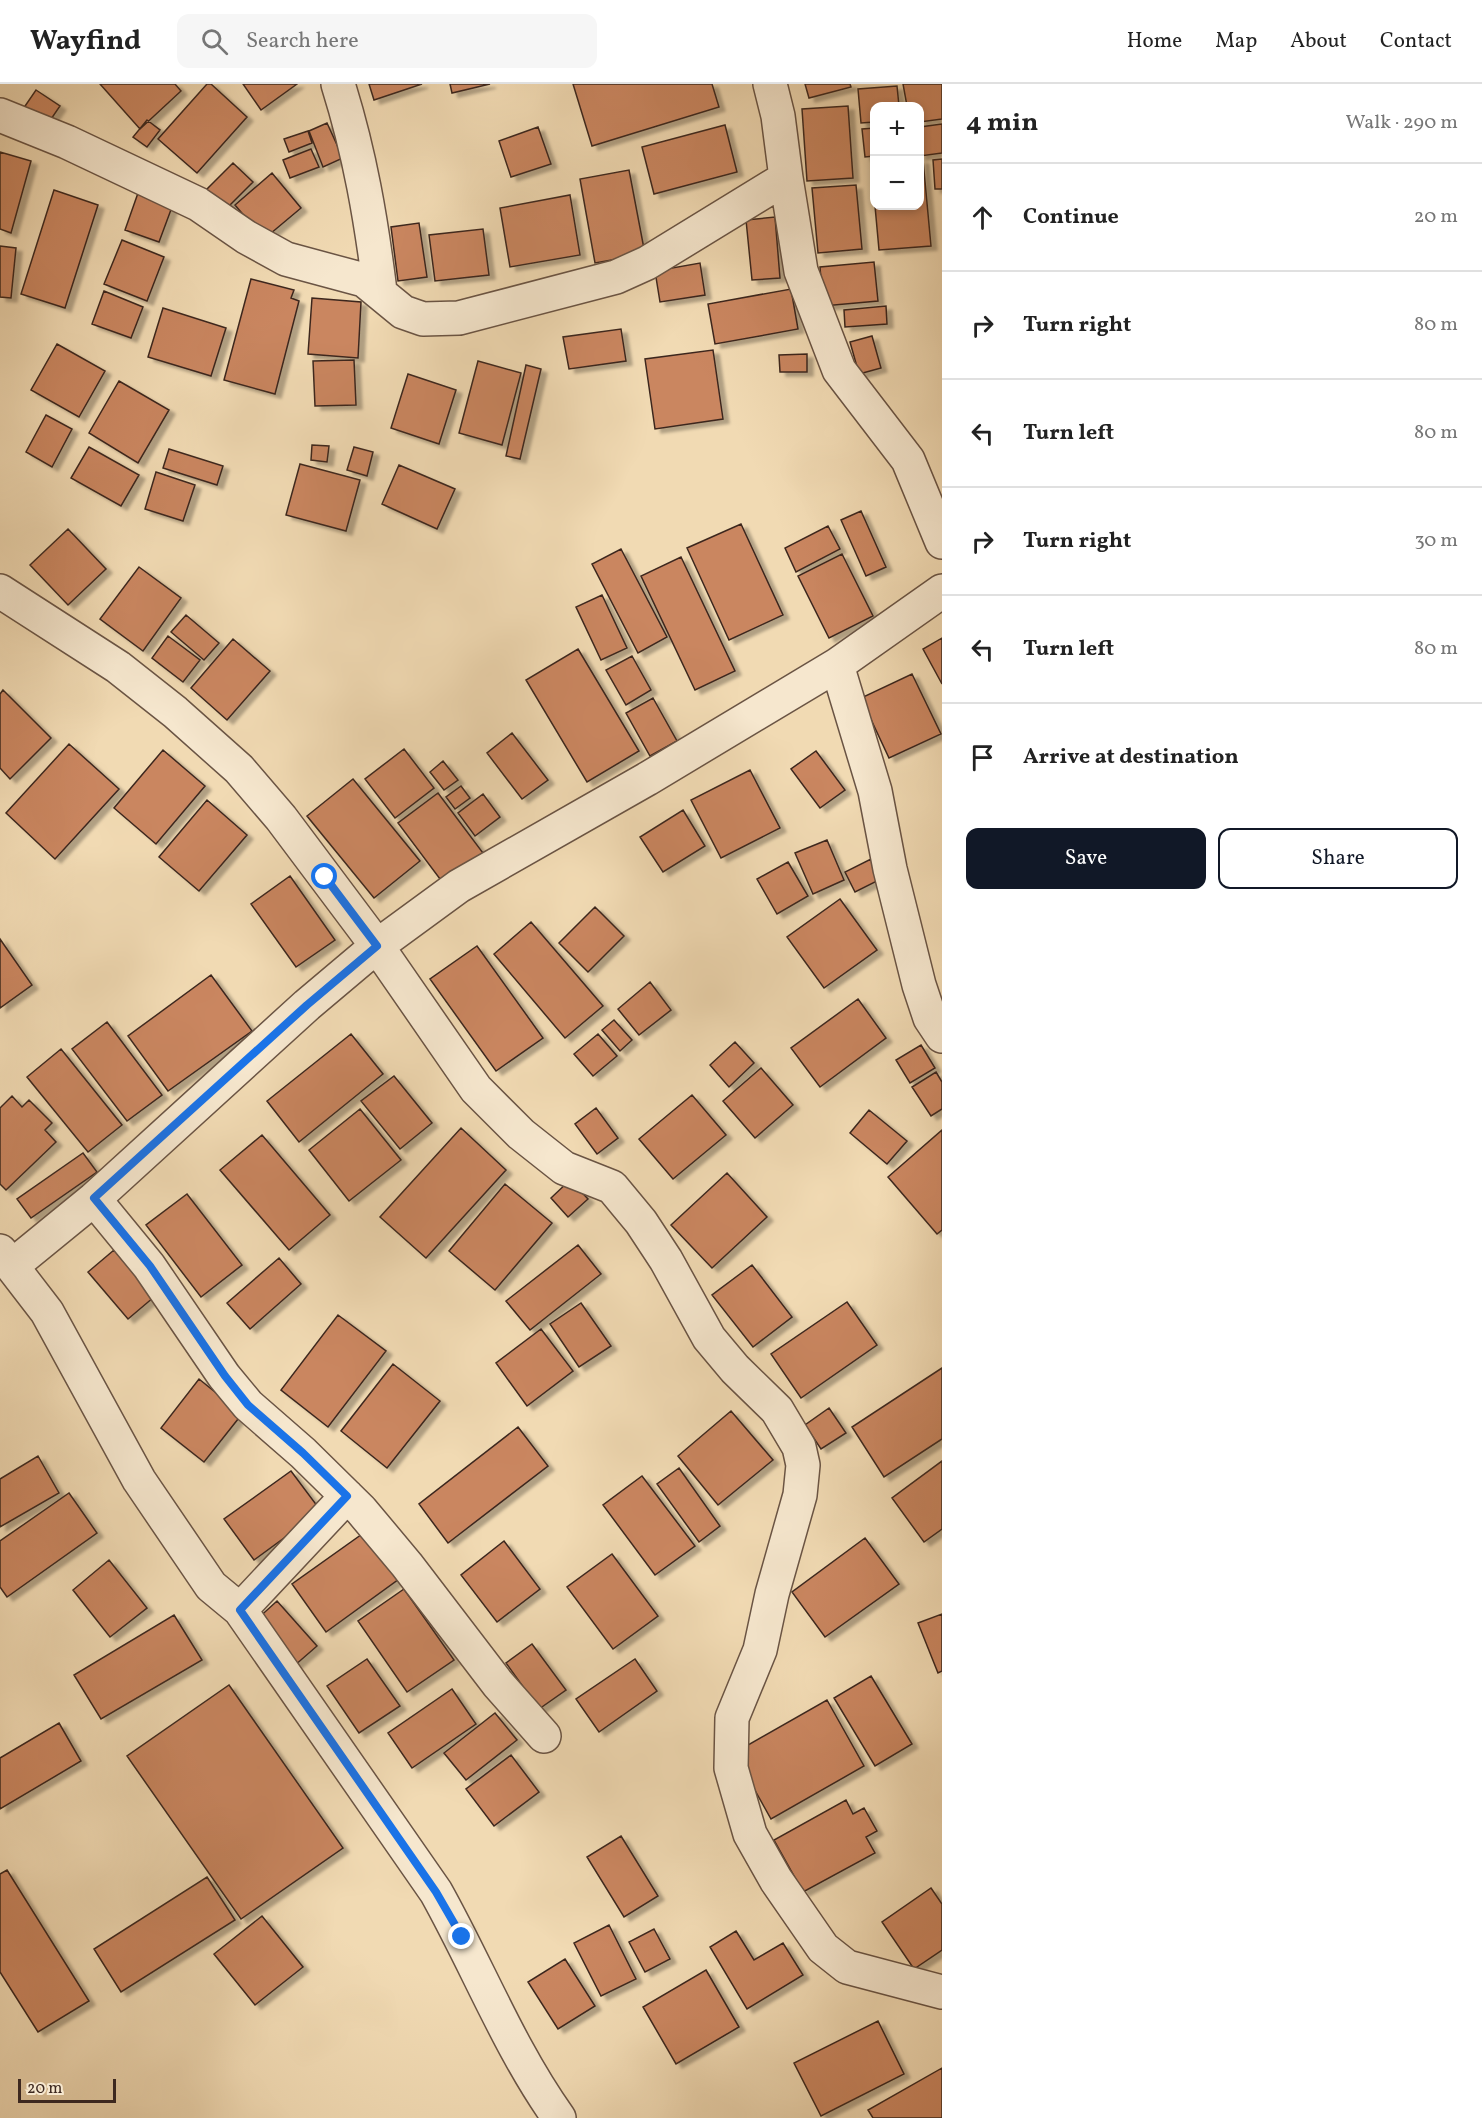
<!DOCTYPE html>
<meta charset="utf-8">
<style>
:root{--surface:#fff;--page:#f6f6f6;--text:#222;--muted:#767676;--line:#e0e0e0;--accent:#111827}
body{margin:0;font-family:Vollkorn,serif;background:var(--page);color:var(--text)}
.controls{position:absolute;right:18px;top:18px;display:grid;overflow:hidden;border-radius:12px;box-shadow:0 3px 9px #0003}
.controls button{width:54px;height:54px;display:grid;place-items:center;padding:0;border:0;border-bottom:2px solid var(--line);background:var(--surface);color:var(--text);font:30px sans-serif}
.scale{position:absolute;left:18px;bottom:15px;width:98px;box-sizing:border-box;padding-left:6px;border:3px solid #3d281f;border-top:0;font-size:16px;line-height:21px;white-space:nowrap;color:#3d281f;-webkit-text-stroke:4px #f6e7ce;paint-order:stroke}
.stop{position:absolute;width:18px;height:18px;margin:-14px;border:4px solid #1a73e8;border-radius:50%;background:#fff}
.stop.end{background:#1a73e8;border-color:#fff;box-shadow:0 2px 6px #0008}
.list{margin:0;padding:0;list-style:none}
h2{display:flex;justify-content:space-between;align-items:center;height:78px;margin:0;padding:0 24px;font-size:26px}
h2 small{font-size:20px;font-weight:400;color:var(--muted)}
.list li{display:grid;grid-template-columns:39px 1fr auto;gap:18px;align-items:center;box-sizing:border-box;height:108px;padding:0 24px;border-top:2px solid var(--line)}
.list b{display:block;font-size:22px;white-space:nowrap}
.list em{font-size:20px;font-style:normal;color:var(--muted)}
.actions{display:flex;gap:12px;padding:18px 24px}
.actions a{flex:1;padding:14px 0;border:2px solid var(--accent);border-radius:12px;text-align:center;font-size:21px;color:var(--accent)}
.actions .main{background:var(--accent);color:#fff}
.icon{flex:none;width:33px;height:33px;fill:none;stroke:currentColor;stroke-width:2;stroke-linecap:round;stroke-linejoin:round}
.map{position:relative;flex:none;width:942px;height:2034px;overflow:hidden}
header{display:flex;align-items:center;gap:36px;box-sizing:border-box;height:84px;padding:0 30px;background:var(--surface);border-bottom:2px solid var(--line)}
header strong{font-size:28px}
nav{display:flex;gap:33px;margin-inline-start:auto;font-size:21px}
.search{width:420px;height:54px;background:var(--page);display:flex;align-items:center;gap:15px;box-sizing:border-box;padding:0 21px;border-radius:12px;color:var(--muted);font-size:22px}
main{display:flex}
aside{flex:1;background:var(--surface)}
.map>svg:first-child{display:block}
.building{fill:#ca8661;stroke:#3d281f;stroke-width:1.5;filter:url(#shadow)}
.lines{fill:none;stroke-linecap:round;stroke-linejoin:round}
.minor-casing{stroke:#6a5444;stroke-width:36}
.minor{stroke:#f6e7ce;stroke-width:33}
.route{stroke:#1a73e8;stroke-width:8}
</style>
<header>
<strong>Wayfind</strong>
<div class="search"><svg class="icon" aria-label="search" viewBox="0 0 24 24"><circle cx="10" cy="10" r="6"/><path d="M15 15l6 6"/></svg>Search here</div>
<nav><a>Home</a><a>Map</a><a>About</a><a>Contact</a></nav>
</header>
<main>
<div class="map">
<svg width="942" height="2034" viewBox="0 0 942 2034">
<defs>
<filter id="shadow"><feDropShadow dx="6" dy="4" stdDeviation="1.5" flood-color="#0004"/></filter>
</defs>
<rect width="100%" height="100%" fill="#f1dab3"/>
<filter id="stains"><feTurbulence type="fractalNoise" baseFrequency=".00333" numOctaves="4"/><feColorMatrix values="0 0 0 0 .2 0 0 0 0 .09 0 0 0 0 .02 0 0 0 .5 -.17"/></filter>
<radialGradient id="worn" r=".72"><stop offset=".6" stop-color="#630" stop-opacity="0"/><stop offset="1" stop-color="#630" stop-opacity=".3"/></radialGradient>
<path class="building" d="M100 0H175L181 7 140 45Z
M207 0H211L247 33 197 89 158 55Z
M243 0H297L261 26Z
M369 0H422L374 16Z
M450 0H490L452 9Z
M573 0H712L719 23 592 62Z
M805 0H850L851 3 809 14Z
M903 0H942V35L920 38V22H907Z
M897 2 899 22H874V38L861 39 858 5Z
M36 6 60 22 47 41 23 25Z
M848 22 853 94 807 97 802 25Z
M147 36 160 46 147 63 133 53Z
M327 39 343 74 323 83 309 47Z
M942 40V69L920 72V43Z
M725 41 737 88 654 110 642 63Z
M538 43 551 80 511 93 499 57Z
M874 44V72L865 73 862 45Z
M308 47 312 59 289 68 284 55Z
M311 65 319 83 290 94 283 76Z
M0 68 31 77 11 149 0 145Z
M942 75V105H935L933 76Z
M920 76H923L931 162 879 166 875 122H920Z
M233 79 253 98 224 127 204 108Z
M629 86 645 170 595 179 580 95Z
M272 89 301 124 264 155 235 121Z
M856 101 862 165 818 169 812 104Z
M54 106 98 121 65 224 21 210Z
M138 109 172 123 159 158 125 146Z
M570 111 580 171 510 183 500 124Z
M775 133 780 194 752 196 746 136Z
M419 139 427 193 398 197 391 143Z
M483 145 489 191 435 197 429 151Z
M122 156 164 173 147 217 104 200Z
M0 162 16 164 11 214 0 213Z
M874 178 878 217 823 222 820 183Z
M700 179 705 211 660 218 655 187Z
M251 195 294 206 291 214 299 217 275 310 224 296Z
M791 205 798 245 715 260 708 220Z
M104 207 143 223 131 254 92 240Z
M312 214 361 218 358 274 308 270Z
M886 222 887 240 845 243 844 226Z
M163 224 226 244 211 292 148 273Z
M621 245 626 277 569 285 563 253Z
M872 252 881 284 859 290 850 258Z
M57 260 105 287 79 333 31 306Z
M713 266 723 335 655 345 645 275Z
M807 270V288H780L779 271Z
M354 276 356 321 315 322 313 277Z
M478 277 521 289 502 361 459 349Z
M526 281 541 285 520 375 506 372Z
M408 290 456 306 439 360 391 344Z
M119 297 169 326 138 379 89 349Z
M46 331 72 345 52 383 26 368Z
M312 361 329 362 327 378 311 376Z
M89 363 139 391 121 422 71 394Z
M354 363 373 368 367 392 347 386Z
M169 365 223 382 217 401 163 384Z
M300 380 360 396 346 447 286 431Z
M399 381 455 405 437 445 382 420Z
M156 388 195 401 183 437 145 425Z
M861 427 886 483 866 492 841 436Z
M741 440 783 531 729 556 687 464Z
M828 442 840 465 796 488 785 464Z
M68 445 106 485 68 521 30 481Z
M621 465 667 553 638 569 592 480Z
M842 470 873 532 829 554 798 492Z
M681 473 735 587 695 606 641 492Z
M139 483 181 514 143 567 100 535Z
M602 511 627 564 601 576 576 523Z
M186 531 219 559 204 576 171 548Z
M168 552 200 576 183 598 152 574Z
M942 554V600L923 565Z
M233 555 270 587 227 636 191 604Z
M578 565 639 667 587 698 526 596Z
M632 572 651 606 626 621 606 586Z
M912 590 941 650 889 674 861 614Z
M3 606 51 654 10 695 0 684V610Z
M653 614 677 657 650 672 626 629Z
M512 649 548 696 522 715 487 669Z
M69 660 119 705 55 775 6 729Z
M404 665 434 704 395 734 365 695Z
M163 666 205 702 156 760 114 724Z
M816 667 845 706 820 724 791 685Z
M443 677 458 696 444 706 430 688Z
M750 686 780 744 721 774 691 716Z
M353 695 420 777 374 814 307 732Z
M461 702 470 714 455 725 446 713Z
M438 709 483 769 443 799 398 739Z
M483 710 500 733 475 752 458 729Z
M207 716 247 751 199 807 159 773Z
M683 726 705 762 663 788 640 753Z
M827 756 844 796 813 810 795 769Z
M871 775 881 795 855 808 845 788Z
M788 778 808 812 777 830 757 795Z
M290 792 335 856 296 883 251 820Z
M840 815 877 866 824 904 787 853Z
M595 823 624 852 588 888 559 859Z
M531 838 603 922 565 954 494 870Z
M0 855 32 901 0 924Z
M477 862 543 954 496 987 430 895Z
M211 891 252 947 168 1007 128 952Z
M650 898 671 926 639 951 618 925Z
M858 915 886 954 820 1003 791 964Z
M614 936 632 956 620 967 602 946Z
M107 938 162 1011 127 1037 72 965Z
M351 950 383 990 299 1058 267 1017Z
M598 950 617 972 593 992 574 970Z
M735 958 754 979 729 1003 710 981Z
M921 961 935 984 910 999 896 976Z
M61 965 122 1041 88 1068 27 993Z
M761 984 793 1021 755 1054 723 1017Z
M936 988 942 998V1025L931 1032 912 1003Z
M394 992 432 1039 400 1065 361 1017Z
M692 1011 726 1051 673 1095 639 1055Z
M12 1012 22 1023 29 1016 52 1039 45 1046 56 1058 6 1106 0 1100V1024Z
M596 1024 618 1054 597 1070 575 1040Z
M360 1025 401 1076 349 1117 309 1066Z
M869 1026 907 1057 887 1080 850 1049Z
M461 1044 506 1086 426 1174 380 1133Z
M942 1046V1146L937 1150 888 1093Z
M262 1051 330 1131 289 1166 220 1086Z
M83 1069 97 1088 31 1134 17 1115Z
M727 1089 767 1133 712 1184 671 1141Z
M570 1096 588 1115 568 1133 551 1114Z
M505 1100 552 1139 495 1206 449 1167Z
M187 1110 242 1181 201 1213 146 1141Z
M578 1161 601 1190 530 1246 506 1217Z
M114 1166 154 1213 128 1235 88 1188Z
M279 1174 301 1200 250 1245 227 1219Z
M752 1181 792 1233 753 1263 712 1211Z
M847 1218 877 1261 801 1314 771 1270Z
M581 1219 611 1262 579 1283 550 1240Z
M338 1231 386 1267 328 1343 281 1306Z
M541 1245 573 1287 527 1322 496 1279Z
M393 1280 440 1317 387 1384 341 1347Z
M942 1284V1355L884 1393 852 1343Z
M199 1295 242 1330 204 1378 161 1344Z
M829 1324 846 1349 821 1365 805 1341Z
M731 1327 773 1376 718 1421 678 1372Z
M518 1343 548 1382 448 1459 419 1420Z
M38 1372 59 1409 0 1443V1395Z
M942 1377V1445L924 1458 892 1414Z
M679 1384 720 1442 699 1458 657 1400Z
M291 1387 321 1427 254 1476 224 1435Z
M642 1392 695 1462 655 1491 603 1421Z
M69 1409 97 1449 7 1513 0 1503V1457Z
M365 1448 399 1495 326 1548 292 1500Z
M865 1454 899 1500 825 1553 792 1508Z
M504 1457 540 1505 497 1538 461 1491Z
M612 1470 658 1532 613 1565 567 1503Z
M109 1476 147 1524 110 1553 73 1506Z
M404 1505 454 1576 407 1608 358 1537Z
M277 1517 317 1562 294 1582 255 1537Z
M942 1530V1587L938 1589 918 1539Z
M174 1531 202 1576 101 1635 74 1591Z
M532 1560 566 1606 539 1625 506 1579Z
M367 1575 400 1622 359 1649 327 1602Z
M635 1575 657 1607 599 1648 576 1615Z
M871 1592 912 1660 875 1682 834 1614Z
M229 1601 343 1764 241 1835 127 1672Z
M452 1605 476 1640 412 1684 388 1649Z
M827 1616 864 1682 771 1735 734 1669Z
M495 1629 517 1656 466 1696 444 1669Z
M59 1639 81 1677 0 1725V1674Z
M511 1671 539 1708 494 1742 466 1705Z
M846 1716 853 1730 864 1724 877 1747 866 1753 875 1769 803 1808 774 1756Z
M621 1752 658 1812 624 1833 587 1773Z
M7 1786 89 1917 38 1948 0 1888V1790Z
M207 1793 235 1836 121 1908 94 1865Z
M931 1804 942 1820V1866L914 1885 882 1838Z
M262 1832 303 1883 255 1921 214 1870Z
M609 1841 636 1895 601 1912 574 1859Z
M654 1845 670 1875 645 1888 629 1858Z
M736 1847 754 1876 783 1859 803 1891 747 1925 710 1863Z
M565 1875 595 1922 558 1945 528 1898Z
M706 1886 739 1943 676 1980 643 1923Z
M878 1937 904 1990 821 2032 794 1979Z
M942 1984V2034H873L868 2026Z"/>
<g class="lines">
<g class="minor-casing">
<path id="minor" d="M338 0C360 70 371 135 380 207
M0 31 67 58 198 120 246 153 286 175 364 196 403 228 423 235 459 234 616 193 647 179 786 94 778 32 770 0
M786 94 801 187 839 286 908 376 942 458
M0 507 118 583 175 628 239 685 281 734 377 862 476 1005 521 1050 564 1084 612 1103 641 1138 666 1176 709 1254 735 1285 777 1326 799 1363 803 1381 800 1411 772 1510 760 1566 732 1634 731 1684 750 1750 776 1796 823 1864 847 1883 942 1908
M837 581 875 707 890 785 919 901 930 934 942 952
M94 1115 149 1182 224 1292 248 1321 303 1369 361 1426 407 1481 498 1600 544 1652
M0 1167 47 1228 139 1396 211 1502 240 1526 436 1808C478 1883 509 1964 559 2034
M12 1182 94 1115 307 921 377 862 459 802 647 695 837 581 942 507
M240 1526 347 1412"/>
</g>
<use href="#minor" class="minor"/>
</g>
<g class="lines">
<path class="route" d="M325 793 377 862 307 921 94 1114 150 1182 225 1292 248 1321 303 1369 347 1412 240 1526 436 1808 462 1853"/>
</g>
<rect width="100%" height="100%" filter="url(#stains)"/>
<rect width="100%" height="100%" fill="url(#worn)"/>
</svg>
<div class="controls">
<button>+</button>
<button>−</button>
</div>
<div class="scale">20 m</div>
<div class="stop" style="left:325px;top:793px"></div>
<div class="stop end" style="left:462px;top:1853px"></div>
</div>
<aside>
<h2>4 min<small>Walk · 290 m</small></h2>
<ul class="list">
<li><svg class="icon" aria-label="ahead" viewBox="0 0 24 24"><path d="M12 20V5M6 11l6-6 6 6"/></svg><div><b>Continue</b></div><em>20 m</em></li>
<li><svg class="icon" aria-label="right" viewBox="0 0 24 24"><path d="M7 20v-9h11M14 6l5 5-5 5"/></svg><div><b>Turn right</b></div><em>80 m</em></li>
<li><svg class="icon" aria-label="left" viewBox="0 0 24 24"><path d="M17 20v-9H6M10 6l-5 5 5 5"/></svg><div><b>Turn left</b></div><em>80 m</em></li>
<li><svg class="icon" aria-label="right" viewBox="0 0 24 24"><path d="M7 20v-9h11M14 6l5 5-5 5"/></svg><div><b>Turn right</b></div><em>30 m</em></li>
<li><svg class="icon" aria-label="left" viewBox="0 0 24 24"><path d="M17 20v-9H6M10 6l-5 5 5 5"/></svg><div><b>Turn left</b></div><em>80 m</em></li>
<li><svg class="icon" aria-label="arrive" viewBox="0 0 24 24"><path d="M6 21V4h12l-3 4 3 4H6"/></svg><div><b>Arrive at destination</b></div></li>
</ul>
<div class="actions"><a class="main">Save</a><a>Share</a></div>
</aside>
</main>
